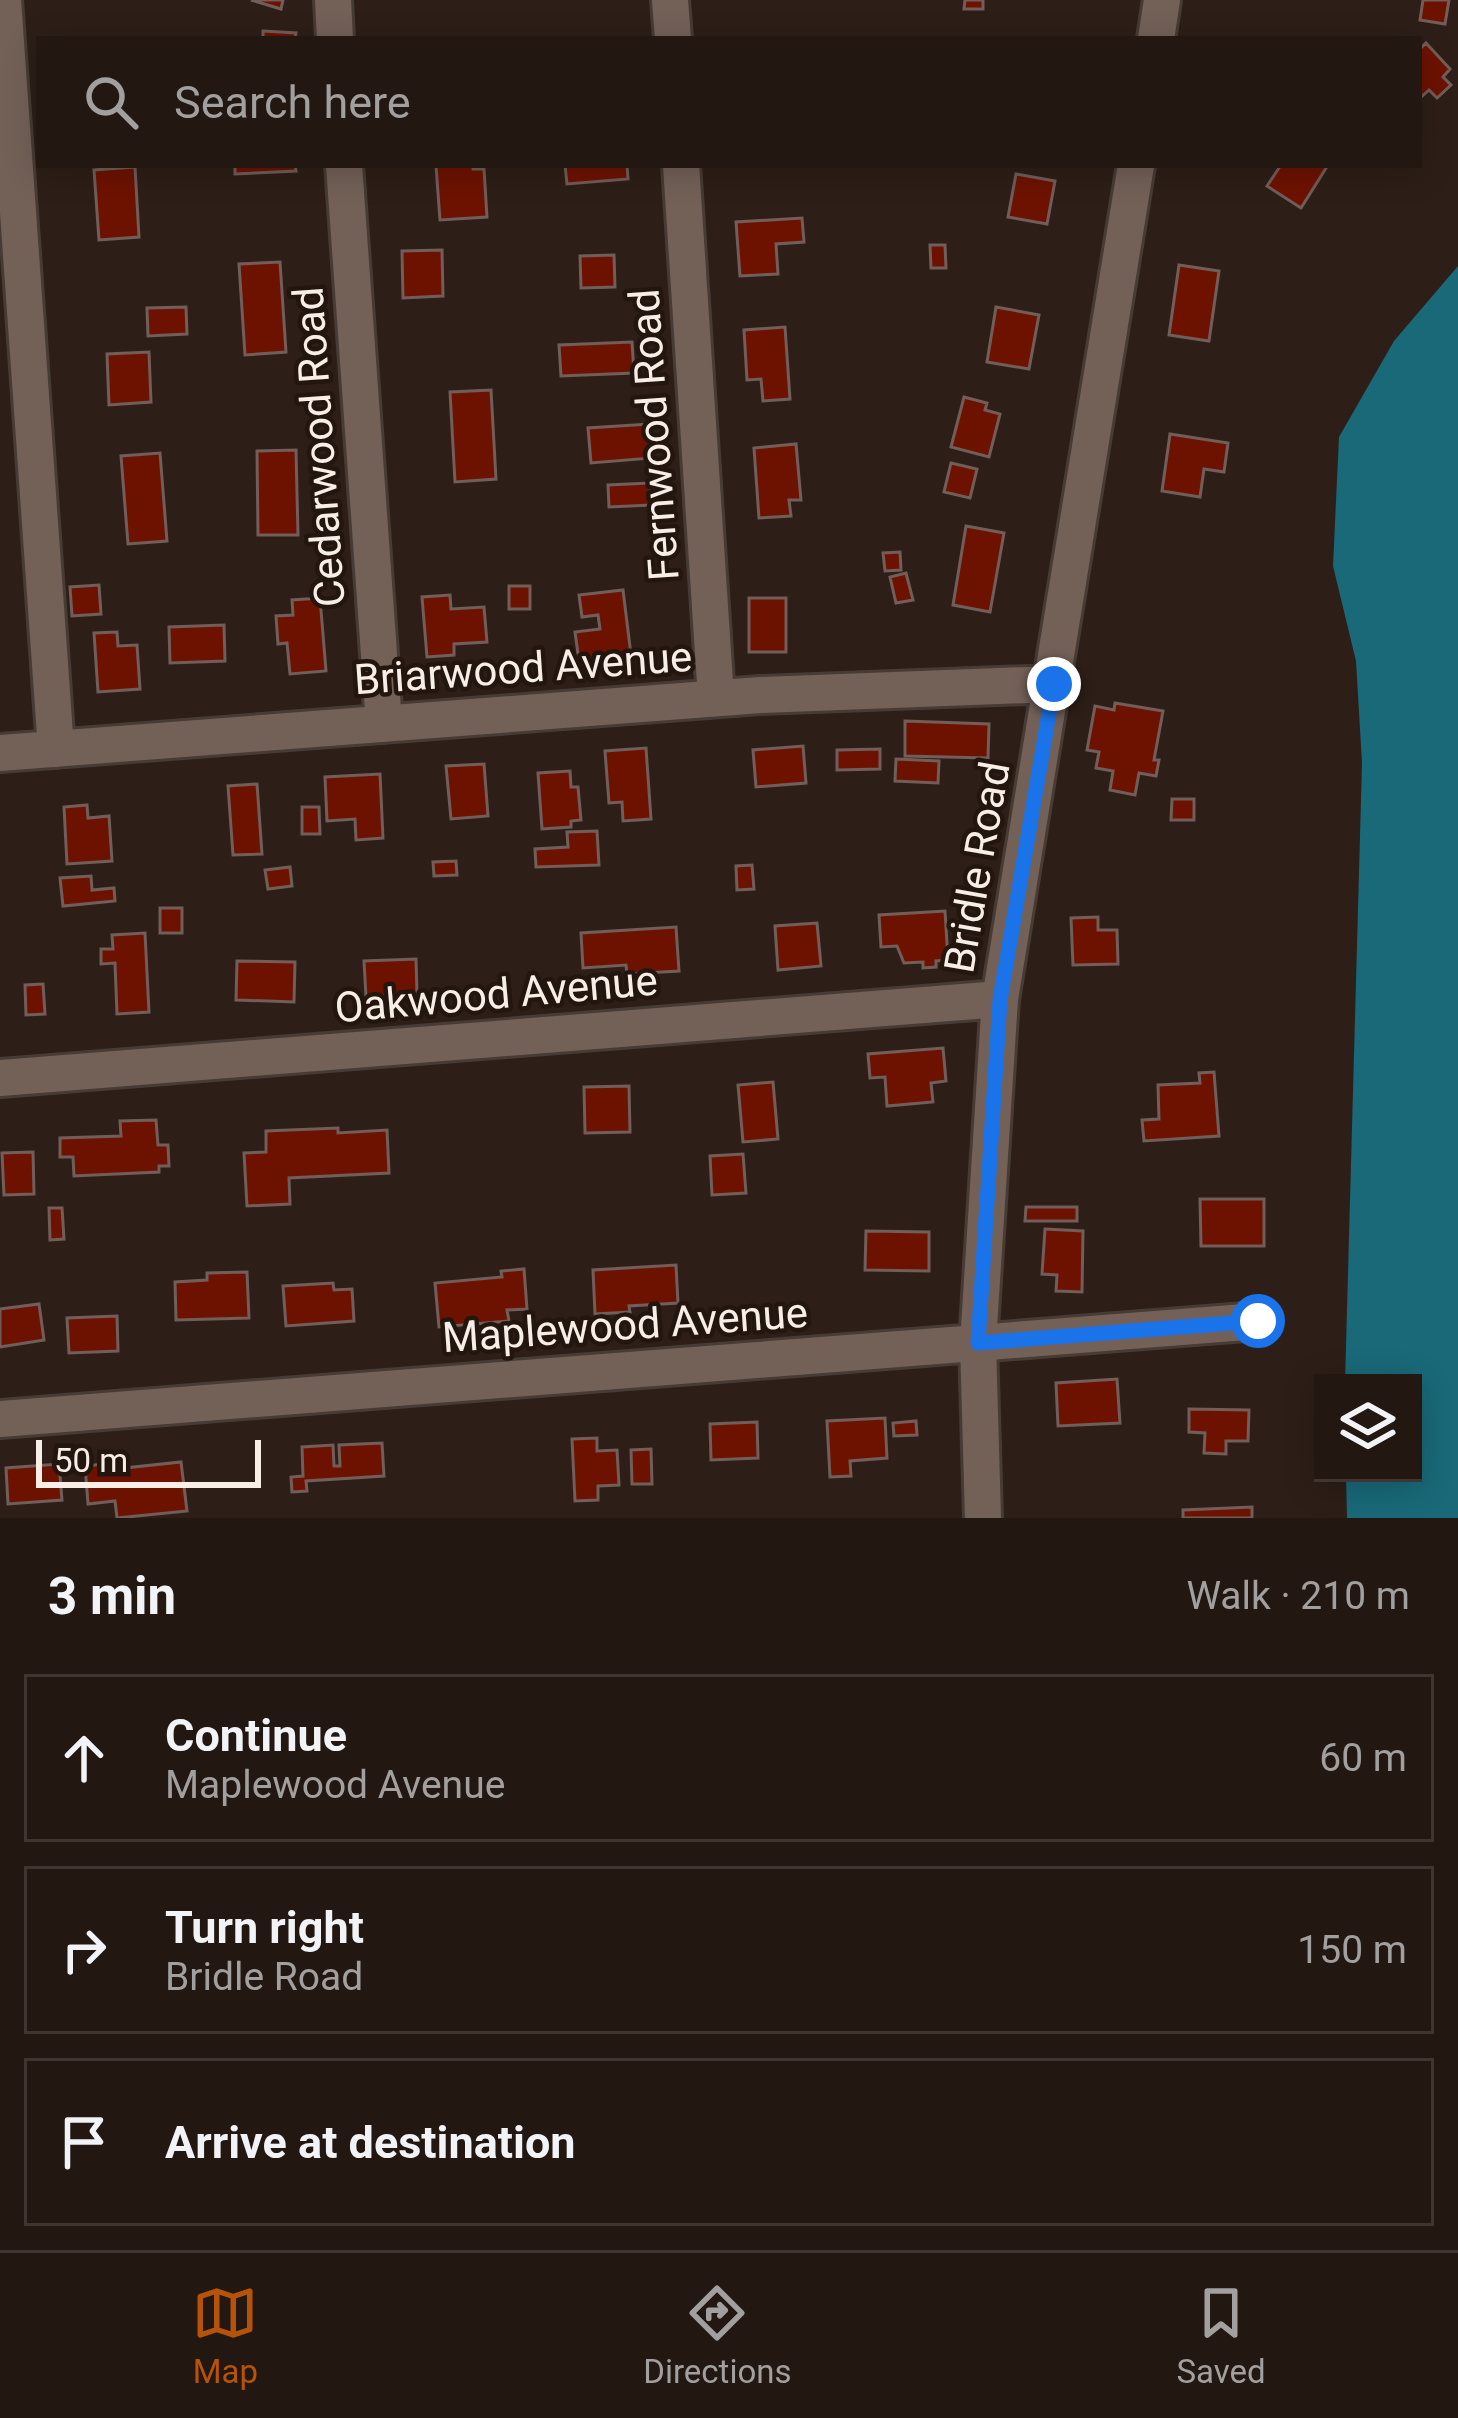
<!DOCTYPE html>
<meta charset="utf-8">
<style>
:root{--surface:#221711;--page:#2e241f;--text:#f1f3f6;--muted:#a29f9f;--line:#3f3631;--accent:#b45309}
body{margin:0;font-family:Roboto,sans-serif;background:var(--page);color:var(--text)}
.controls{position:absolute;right:36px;bottom:36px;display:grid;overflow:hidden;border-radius:0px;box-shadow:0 6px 30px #0003}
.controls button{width:108px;height:108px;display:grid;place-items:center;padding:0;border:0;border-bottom:3px solid var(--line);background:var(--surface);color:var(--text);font:60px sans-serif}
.scale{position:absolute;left:36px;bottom:30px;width:225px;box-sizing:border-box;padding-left:12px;border:6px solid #f8eee8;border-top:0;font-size:33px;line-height:42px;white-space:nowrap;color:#f8eee8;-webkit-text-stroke:9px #23160e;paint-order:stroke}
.stop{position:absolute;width:36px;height:36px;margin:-27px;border:9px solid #1a73e8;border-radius:50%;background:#fff}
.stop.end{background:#1a73e8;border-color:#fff;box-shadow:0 3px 12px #0008}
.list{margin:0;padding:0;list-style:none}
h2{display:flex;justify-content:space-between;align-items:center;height:156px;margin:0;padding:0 48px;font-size:51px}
h2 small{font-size:39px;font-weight:400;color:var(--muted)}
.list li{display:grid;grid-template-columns:78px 1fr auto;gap:36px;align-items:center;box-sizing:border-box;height:168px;margin:0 24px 24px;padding:0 24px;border:3px solid var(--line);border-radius:0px}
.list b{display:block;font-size:45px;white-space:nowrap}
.list p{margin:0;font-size:39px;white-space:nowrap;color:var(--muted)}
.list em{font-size:39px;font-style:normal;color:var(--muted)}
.icon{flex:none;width:66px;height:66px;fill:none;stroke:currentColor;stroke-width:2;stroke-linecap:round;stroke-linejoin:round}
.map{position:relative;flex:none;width:1458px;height:1518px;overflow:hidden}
.search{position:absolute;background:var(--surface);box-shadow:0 6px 30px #0003;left:36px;right:36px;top:36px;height:132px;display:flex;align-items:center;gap:30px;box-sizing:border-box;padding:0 42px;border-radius:0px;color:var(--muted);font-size:45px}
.sheet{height:732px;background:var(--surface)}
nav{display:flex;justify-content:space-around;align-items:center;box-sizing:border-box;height:168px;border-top:3px solid var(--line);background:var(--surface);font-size:33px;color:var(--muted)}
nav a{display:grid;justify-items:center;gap:6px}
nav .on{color:var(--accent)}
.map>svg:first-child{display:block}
.water{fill:#196979}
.building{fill:#6e1200;stroke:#715d59;stroke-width:3}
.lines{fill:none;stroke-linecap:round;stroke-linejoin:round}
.minor-casing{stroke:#473b35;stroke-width:42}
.minor{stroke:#736158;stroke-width:36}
.route{stroke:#1a73e8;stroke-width:15}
.labels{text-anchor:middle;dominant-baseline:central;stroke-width:9;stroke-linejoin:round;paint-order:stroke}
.street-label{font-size:42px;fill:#f8eee8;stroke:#23160e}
</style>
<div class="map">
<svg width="1458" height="1518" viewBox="0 0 1458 1518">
<rect width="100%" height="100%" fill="#2d1f17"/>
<path class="water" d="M1458 266V1518H1347L1346 1473H1413V1383H1345L1362 763 1356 661 1333 566 1339 437 1394 341Z"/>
<path class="building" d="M251 0H283L281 9Z
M965 0H983V9H964Z
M1423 0H1449L1445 24 1420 20Z
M263 31 296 33 295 39H263Z
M1426 43 1450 69 1443 77 1451 85 1437 98 1429 90 1419 99V50Z
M235 165H295L296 171 235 174Z
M473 165V169H484L487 217 440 220 436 166Z
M565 165H627L628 179 567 184Z
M1281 165H1328L1301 208 1267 186Z
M135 167 139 237 99 240 94 170Z
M1016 174 1055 181 1047 224 1008 217Z
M802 218 804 242 776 244 778 274 740 276 736 222Z
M930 245H945L946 268H931Z
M442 250 443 296 403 298 402 251Z
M614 255 615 287 581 288 580 256Z
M280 262 286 352 245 355 239 264Z
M1179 265 1219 271 1209 341 1169 335Z
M186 307 187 334 148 336 147 308Z
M996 307 1039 315 1029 369 987 362Z
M785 327 790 399 763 401 761 379 747 380 744 330Z
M632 342 634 373 561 376 559 345Z
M149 352 151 402 109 405 107 354Z
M491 390 496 479 455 482 450 392Z
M964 397 987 403 985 410 1000 414 989 457 951 447Z
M649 424 652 458 591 463 588 428Z
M1170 434 1228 443 1224 472 1204 469 1200 497 1162 491Z
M796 444 801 500H789L791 516 759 518 754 448Z
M296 450 298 535H258L257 451Z
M160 453 167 541 128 544 121 456Z
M951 463 977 469 970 498 944 492Z
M650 483 651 505 609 507 608 485Z
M966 526 1004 533 990 612 953 605Z
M900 552 901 570 885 571 883 553Z
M906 573 913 600 896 603 890 577Z
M99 585 101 614 72 616 70 587Z
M509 586H530V609H509Z
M623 590 631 655 579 661 575 632 600 629 598 615 582 617 579 595Z
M450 595 451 609 484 607 487 642 454 644V655L427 657 422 597Z
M320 598 326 671 290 674 287 643 278 644 276 616 293 615 292 600Z
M749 598H786V652H749Z
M224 625 225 661 170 663 169 627Z
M117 632 118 646 137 645 140 689 98 692 94 633Z
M1115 703 1163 711 1154 760H1159L1156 776 1139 773 1135 795 1110 790 1113 771 1096 768 1099 752 1087 750 1095 706 1114 710Z
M905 721 989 724 988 758 905 756Z
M803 746 806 783 756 787 753 750Z
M646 748 651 819 623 821 622 802 609 803 605 751Z
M880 749V769L837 770V750Z
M896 759 939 761 938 783 895 781Z
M484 764 488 816 451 819 446 766Z
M570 771 571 787H578L581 820 571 821V827L542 829 538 773Z
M380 774 383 838 356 840 355 819 327 821 325 777Z
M257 784 262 854 233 855 228 786Z
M1172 799H1194V820H1171Z
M87 805 88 818 109 816 112 861 67 864 64 807Z
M302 807H319L320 834H302Z
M597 831 599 865 536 867 535 849 568 847 567 832Z
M456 861 457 875 434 876 433 862Z
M752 865 754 889 737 890 736 866Z
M290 867 292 886 268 889 265 870Z
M91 876 92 890 114 888 115 901 63 906 60 878Z
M160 908H182V933H160Z
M945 911 948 960 936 961V967L923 968V962L904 963 897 946 881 947 879 915Z
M1098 917V930H1117L1118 964 1073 965 1071 918Z
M817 923 821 966 778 970 775 926Z
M676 927 679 971 627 974 626 965 583 968 581 933Z
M145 933 149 1012 117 1014 115 963 101 964V949H113L112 935Z
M416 959 417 994 366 997 364 961Z
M237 961 295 962 294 1002 236 1000Z
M43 984 45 1014 26 1015 25 985Z
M943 1048 946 1081 931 1083 933 1102 887 1106 885 1077 870 1078 868 1054Z
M1214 1072 1219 1136 1144 1141 1142 1120 1159 1119 1158 1085 1200 1083 1199 1073Z
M773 1082 778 1139 743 1142 738 1085Z
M629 1086 630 1132 585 1133 584 1087Z
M156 1120 158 1145H168L169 1166H159V1172L74 1176 73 1157H60V1138L121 1136 120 1121Z
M338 1128V1133L387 1130 389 1173 289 1178 290 1204 247 1206 244 1153 266 1152V1131Z
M33 1152 34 1194 4 1195 2 1153Z
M743 1154 746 1193 712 1195 710 1156Z
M1200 1199H1264V1246H1201Z
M1026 1207H1077V1221H1025Z
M49 1208H62L64 1239 50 1240Z
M1045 1229 1083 1231 1082 1292 1056 1291 1057 1275 1042 1274Z
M866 1231 929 1232V1271L865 1270Z
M676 1265 678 1303 629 1306 630 1312 595 1314 593 1270Z
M524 1269 527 1309 507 1310 509 1321 439 1327 435 1283 502 1277 501 1271Z
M247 1272 249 1318 176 1320 175 1282 207 1280V1273Z
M333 1283 334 1290 352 1289 354 1321 286 1326 283 1286Z
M39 1304 44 1340 0 1347V1309Z
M117 1316 118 1351 69 1353 67 1318Z
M1117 1379 1120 1423 1058 1426 1056 1383Z
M1189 1409 1249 1410 1248 1441H1226V1454L1204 1453 1205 1433 1189 1432Z
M885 1418 887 1458 850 1461 851 1476 830 1477 827 1421Z
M916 1421 917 1435 894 1436 893 1423Z
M757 1422 758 1458 711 1460 710 1424Z
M597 1438V1451L617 1450 619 1485 598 1486V1500L575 1501 572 1439Z
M382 1443 384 1476 306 1481 307 1491 292 1492 291 1477 303 1476 302 1447 333 1445 334 1466H340L339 1445Z
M651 1449 652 1484H632L631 1450Z
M123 1462 124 1468 181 1462 187 1511 117 1518 115 1501 88 1504 85 1466Z
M59 1464 62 1500 8 1504 6 1468Z
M1252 1507V1518H1183V1510Z"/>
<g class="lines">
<g class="minor-casing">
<path id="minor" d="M3 0 56 749
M333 0 335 39
M670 0 673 39
M1156 39 1162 0
M344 165 384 724
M681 165 716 698
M0 753 760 695 1054 684
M0 1078 1000 999
M0 1419 1258 1321
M983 1518 978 1343 1000 999 1136 165"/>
</g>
<use href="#minor" class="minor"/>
</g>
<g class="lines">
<path class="route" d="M1054 684 1000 1000 978 1343 1258 1321"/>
</g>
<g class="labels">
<g class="street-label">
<text transform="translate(654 435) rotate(-94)">Fernwood Road</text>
<text transform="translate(319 447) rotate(-94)">Cedarwood Road</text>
<text transform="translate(523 668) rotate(-4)">Briarwood Avenue</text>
<text transform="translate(977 867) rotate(-80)">Bridle Road</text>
<text transform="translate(496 994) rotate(-5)">Oakwood Avenue</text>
<text transform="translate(625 1325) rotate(-4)">Maplewood Avenue</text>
</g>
</g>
</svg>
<div class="controls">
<button><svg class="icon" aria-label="layers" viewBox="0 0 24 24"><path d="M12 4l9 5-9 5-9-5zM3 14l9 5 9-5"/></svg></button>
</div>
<div class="scale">50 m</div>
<div class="stop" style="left:1258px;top:1321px"></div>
<div class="stop end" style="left:1054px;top:684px"></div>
<div class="search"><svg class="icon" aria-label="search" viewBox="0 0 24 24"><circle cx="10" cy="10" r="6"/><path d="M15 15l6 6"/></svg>Search here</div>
</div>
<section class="sheet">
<h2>3 min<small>Walk · 210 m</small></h2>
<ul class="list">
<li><svg class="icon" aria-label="ahead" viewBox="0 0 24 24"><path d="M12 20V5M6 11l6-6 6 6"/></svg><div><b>Continue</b><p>Maplewood Avenue</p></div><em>60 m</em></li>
<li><svg class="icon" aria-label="right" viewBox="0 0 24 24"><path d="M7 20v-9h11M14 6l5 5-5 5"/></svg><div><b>Turn right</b><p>Bridle Road</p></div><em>150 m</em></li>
<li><svg class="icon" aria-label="arrive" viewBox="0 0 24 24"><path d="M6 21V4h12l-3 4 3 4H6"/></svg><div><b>Arrive at destination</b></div></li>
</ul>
</section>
<nav>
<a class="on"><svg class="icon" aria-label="map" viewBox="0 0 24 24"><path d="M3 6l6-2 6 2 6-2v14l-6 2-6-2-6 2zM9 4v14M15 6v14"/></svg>Map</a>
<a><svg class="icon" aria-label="directions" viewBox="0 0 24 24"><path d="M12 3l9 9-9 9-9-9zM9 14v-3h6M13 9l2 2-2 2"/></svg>Directions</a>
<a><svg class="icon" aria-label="saved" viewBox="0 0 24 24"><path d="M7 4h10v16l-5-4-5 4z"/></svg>Saved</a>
</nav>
